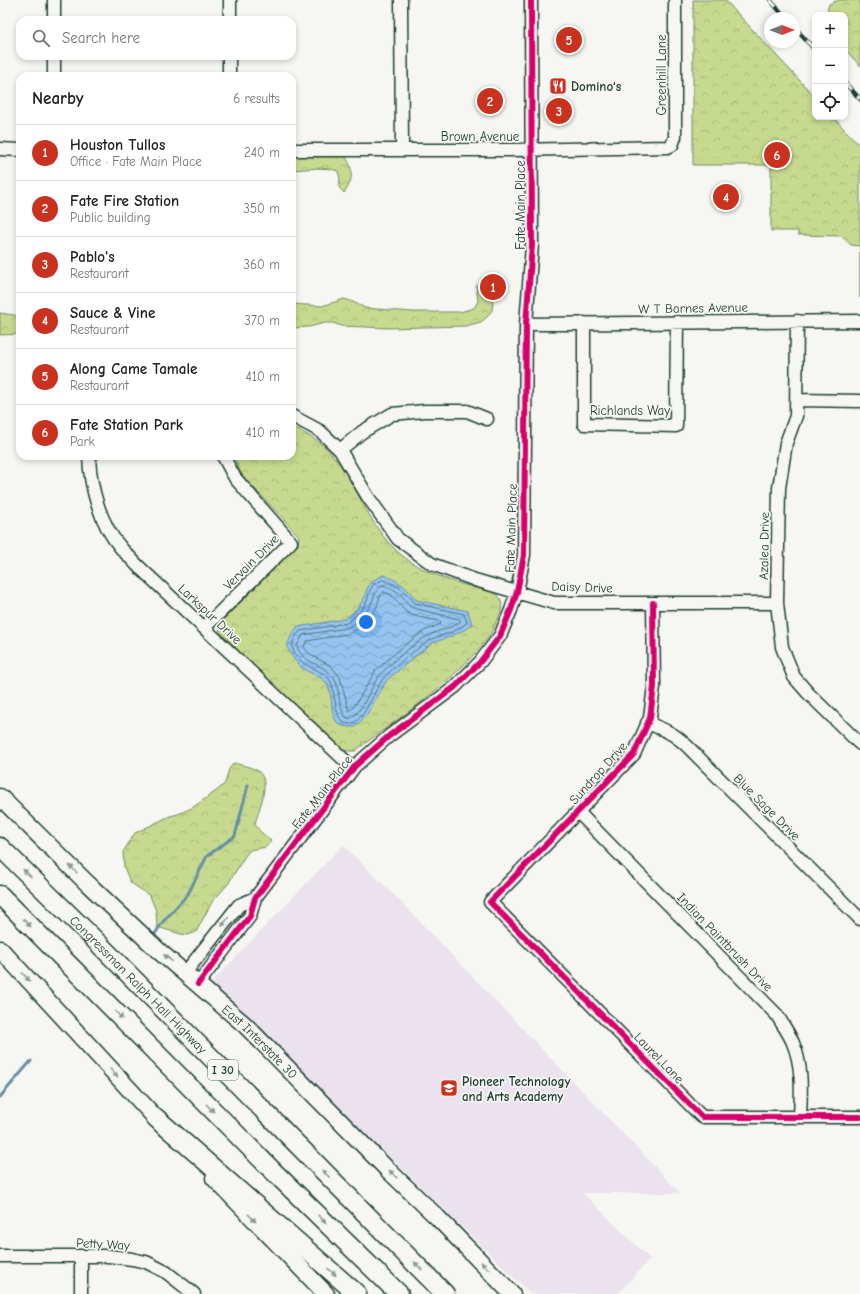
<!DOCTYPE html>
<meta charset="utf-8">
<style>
:root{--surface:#fff;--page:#f6f6f6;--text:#202124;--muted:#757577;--line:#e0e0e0;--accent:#c8321e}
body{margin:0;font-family:"Comic Neue",sans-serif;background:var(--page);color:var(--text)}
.controls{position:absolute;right:12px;top:12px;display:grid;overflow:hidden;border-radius:8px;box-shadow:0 2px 6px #0003}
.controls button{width:36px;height:36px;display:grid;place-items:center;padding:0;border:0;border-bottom:1px solid var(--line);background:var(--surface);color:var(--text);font:20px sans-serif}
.compass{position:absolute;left:764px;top:12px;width:36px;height:36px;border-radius:50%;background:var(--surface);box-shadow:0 2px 6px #0003;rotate:90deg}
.you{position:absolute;left:366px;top:622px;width:14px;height:14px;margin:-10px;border:3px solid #fff;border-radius:50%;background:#1a73e8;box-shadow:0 0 0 6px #1a73e833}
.badge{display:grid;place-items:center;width:26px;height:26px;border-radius:50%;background:var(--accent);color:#fff;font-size:13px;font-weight:700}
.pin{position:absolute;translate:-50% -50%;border:2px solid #fff;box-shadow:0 1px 4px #0006}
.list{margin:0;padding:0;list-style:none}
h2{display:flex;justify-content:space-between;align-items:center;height:52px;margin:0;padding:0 16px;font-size:17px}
h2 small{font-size:13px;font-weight:400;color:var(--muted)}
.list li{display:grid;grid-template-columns:26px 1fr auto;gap:12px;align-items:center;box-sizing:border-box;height:56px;padding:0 16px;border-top:1px solid var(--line)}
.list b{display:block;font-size:15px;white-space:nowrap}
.list p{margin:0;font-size:13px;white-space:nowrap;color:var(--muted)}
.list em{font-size:13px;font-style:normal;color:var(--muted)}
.icon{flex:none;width:22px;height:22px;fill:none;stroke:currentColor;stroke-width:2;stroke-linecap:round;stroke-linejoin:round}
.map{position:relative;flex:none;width:860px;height:1294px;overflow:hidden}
.search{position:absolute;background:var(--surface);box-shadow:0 2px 6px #0003;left:16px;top:16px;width:280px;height:44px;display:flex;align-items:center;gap:10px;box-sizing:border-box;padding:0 14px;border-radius:12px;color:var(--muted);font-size:15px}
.panel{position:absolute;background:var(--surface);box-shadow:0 2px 6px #0003;left:16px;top:72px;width:280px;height:388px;border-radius:12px}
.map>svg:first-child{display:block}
.built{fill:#eae3ee}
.forest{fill:url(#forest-crowns);stroke:#728b61}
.water{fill:url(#water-waves);stroke:#668ea5}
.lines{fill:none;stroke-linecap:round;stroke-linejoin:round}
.shore{stroke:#4e737f;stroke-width:1}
.stream{stroke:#668ea5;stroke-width:3}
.minor-casing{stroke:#1f3d34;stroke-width:15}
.major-casing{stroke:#1f3d34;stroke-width:19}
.highway-casing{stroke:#1f3d34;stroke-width:21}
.minor{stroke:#f6f6f2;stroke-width:12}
.major{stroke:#f6f6f2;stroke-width:16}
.highway{stroke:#f6f6f2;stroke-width:18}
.rail-casing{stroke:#1f3d34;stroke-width:4.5}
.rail{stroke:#f6f6f2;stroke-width:3;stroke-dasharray:9;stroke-linecap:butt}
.cycleway-casing{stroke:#f6f6f2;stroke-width:8}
.cycleway{stroke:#d6006c;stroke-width:6}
.oneway{fill:#8a9a93}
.labels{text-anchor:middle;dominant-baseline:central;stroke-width:3.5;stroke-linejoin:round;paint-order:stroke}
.shield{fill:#f6f6f2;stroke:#60746d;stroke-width:1}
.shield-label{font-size:12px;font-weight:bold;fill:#1f3d34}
.street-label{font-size:13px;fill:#1f3d34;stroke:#f6f6f2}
.poi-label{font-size:13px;font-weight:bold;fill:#1f3d34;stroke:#f6f6f2;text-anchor:start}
</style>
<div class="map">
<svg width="860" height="1294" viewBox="0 0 860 1294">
<defs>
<pattern id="forest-crowns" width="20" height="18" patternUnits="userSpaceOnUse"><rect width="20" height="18" fill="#c6d98e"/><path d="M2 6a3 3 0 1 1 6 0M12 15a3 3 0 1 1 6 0" fill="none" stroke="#aabb7b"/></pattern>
<pattern id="water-waves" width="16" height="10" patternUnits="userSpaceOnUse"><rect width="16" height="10" fill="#95c4f0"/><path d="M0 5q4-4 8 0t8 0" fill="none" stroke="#79a0c3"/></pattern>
</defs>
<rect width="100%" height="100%" fill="#f6f6f2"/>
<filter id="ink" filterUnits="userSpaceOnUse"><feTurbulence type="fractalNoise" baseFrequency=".025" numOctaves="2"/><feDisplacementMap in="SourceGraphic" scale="8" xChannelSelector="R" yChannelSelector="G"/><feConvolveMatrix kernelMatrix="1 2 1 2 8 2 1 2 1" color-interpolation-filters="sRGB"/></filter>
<g filter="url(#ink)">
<path class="built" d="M343 845 401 902 680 1193H583L650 1259 618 1294H531L211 983Z"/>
<path class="forest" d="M693 0H725L815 97V117H833L860 146V298V246L851 245 841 236 798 235V231H771V165H693Z
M839 0H860V66L845 49V15H826L829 4Z
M292 155 338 156 346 157C354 169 353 182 344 193L339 187 340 179 338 171C323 166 308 169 292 170Z
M483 282 493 302 492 310 487 317 481 322 466 326 388 328 341 326 333 323H325L309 327 292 328V304L322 306 344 299 351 301 365 308 412 312H460L474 308 478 301 476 286Z
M0 313 20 316V334L0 335Z
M292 428C353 448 355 514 398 552 425 576 461 584 495 593 505 600 502 611 497 620 494 626 492 634 487 639 452 684 401 716 355 751H344L305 717 220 632 219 627 221 622 298 545 299 536 242 475 233 456H292Z
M234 763C241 765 252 767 258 771 272 782 258 810 255 824 259 832 265 835 271 841L266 847 250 850 245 856 228 884 212 902 196 932 188 935 181 934 157 927 156 911 150 896 130 882 124 867 123 852 135 833 170 816 178 814 192 808 219 789 225 783 229 769Z"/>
<path class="water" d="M383 575C399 581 406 586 416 600L468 611 472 624 466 629 450 637 432 643 411 660 387 680 366 716 355 727C323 729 337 701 327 684 321 675 312 675 304 669 296 664 291 655 287 647L291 636 297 627 345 619 356 610 363 600 367 589 372 581Z"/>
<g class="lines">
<path class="shore" d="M383 580 396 585 406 593 415 603 464 614 467 622C458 632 444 634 432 639 422 644 391 669 384 678 375 688 365 719 353 723 333 730 336 692 331 682 321 665 299 671 292 646L295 637 300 631 347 623 360 612 367 601 370 590 374 584Z
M383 585C391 588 398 591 404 598 407 602 408 605 413 608L459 619 461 621C451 629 438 630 427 636 415 643 389 664 380 675 372 684 362 713 351 718 340 723 339 688 336 682 329 663 303 666 297 646L303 635 346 628C356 625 367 613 371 604 375 596 374 590 383 585Z
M384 592C399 597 398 607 408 613 417 618 430 619 440 621L441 624 424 631 401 648 376 670 354 707 349 711 340 677 330 665 312 656 305 649 304 646 307 641 347 634C359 631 372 617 377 606 379 601 379 595 384 592Z"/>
<path class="stream" d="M153 937 162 923 188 894 207 856 235 836 248 785
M0 1097 31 1061"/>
<g class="minor-casing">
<path id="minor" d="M401 0 402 149
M54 20V0
M230 20V0
M54 76V56
M229 76V56
M0 149 20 150
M292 150H513L668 147 672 145 675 137V0
M797 321 796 416 786 443 779 488 777 603 782 647 794 677 808 693 860 744
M584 323V424L676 426 677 322
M526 324 860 321
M796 400 860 401
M292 416 320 431 340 450 368 497 398 539 432 564 475 580 554 603H777
M340 450 362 432 392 414 425 411H467L487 419
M89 456C90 487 100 524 121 548 125 553 131 558 136 564L353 768
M653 603 654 686 650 718 634 754 490 902 702 1117H860
M204 628 291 542 235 478 223 456
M647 723C669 731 678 736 694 753L860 919
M578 812 777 1015C782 1024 789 1033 793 1043 803 1067 801 1092 800 1117
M185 973 239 905 255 898
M198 984 250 916 255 898 355 766 389 736 455 687 480 662 500 636 511 610 517 592 524 555 526 324 532 245 531 0
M0 1256H109L132 1259 146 1262 166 1272 194 1294
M81 1294V1256"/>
</g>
<g class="major-casing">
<g id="major">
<path id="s1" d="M0 797 88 884 160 952 245 1025 388 1170 438 1218 512 1294"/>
<path d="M0 949 164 1127"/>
<path d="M214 1178 326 1294"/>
</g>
</g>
<g class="highway-casing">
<g id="highway">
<path id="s2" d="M0 847 94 939 445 1294"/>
<path d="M0 895 275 1173 399 1294"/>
<path d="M155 1117 357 1294"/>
</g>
</g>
<use href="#minor" class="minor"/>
<use href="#major" class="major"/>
<use href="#highway" class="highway"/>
<g class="rail-casing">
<path id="rail" d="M770 0 786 18
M794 27 815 50
M845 83 860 99"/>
</g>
<use href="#rail" class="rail"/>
<g class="cycleway-casing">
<path id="cycleway" d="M653 603 654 686 650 718 634 754 490 902 702 1117H860
M198 984 250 916 255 898 355 766 389 736 455 687 480 662 500 636 511 610 517 592 524 555 526 324 532 245 531 0"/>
</g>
<use href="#cycleway" class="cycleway"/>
</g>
<defs><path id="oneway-solid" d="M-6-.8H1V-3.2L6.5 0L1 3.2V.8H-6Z"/></defs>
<g class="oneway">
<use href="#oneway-solid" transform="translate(73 869) rotate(-135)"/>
<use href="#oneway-solid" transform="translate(27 873) rotate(-136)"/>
<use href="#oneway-solid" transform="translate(225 922) rotate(129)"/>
<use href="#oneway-solid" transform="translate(27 923) rotate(45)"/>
<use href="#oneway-solid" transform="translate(168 958) rotate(-140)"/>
<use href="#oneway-solid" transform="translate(26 977) rotate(47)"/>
<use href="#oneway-solid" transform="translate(119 1015) rotate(45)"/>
<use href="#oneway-solid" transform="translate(114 1073) rotate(47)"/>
<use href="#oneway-solid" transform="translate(210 1108) rotate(45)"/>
<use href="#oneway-solid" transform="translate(326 1174) rotate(-135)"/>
<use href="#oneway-solid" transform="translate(393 1174) rotate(-136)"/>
<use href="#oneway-solid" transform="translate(252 1218) rotate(46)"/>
<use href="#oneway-solid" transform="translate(322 1219) rotate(44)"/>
<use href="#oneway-solid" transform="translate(418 1266) rotate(-134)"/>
<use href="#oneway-solid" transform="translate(485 1266) rotate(-134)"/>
<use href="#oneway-solid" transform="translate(332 1272) rotate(41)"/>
</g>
</g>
<defs>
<g id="restaurant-square" transform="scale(0.9)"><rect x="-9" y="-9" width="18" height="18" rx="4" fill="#c8321e" stroke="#f6f6f2"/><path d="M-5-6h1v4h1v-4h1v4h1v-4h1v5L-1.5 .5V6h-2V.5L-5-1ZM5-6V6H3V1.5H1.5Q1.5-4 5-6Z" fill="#fff"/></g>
<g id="school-square" transform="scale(0.9)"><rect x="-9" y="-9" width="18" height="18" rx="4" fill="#c8321e" stroke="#f6f6f2"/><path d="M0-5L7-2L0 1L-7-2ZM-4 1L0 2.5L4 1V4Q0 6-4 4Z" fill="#fff"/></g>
</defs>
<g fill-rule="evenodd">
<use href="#restaurant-square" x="558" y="86"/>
<use href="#school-square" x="449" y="1088"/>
</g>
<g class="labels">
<rect class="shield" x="208" y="1060" width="30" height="20" rx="3"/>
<g class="shield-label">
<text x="223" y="1070">I 30</text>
</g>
<g class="street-label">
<text transform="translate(661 75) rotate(-90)">Greenhill Lane</text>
<text x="480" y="136">Brown Avenue</text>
<text transform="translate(520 205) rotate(-90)">Fate Main Place</text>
<text transform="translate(693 308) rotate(-1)">W T Barnes Avenue</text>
<text x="630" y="410">Richlands Way</text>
<text transform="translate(511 528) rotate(-88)">Fate Main Place</text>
<text transform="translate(764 546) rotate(-89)">Azalea Drive</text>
<text transform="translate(251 562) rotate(-45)">Vervain Drive</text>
<text transform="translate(582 587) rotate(2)">Daisy Drive</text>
<text transform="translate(210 614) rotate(43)">Larkspur Drive</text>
<text transform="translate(598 773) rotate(-48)">Sundrop Drive</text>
<text transform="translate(322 792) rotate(-52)">Fate Main Place</text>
<text transform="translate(767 807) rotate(45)">Blue Sage Drive</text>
<text transform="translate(725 942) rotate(46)">Indian Paintbrush Drive</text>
<text stroke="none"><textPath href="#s2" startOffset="195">Congressman Ralph Hall Highway</textPath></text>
<text stroke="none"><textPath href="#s1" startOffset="357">East Interstate 30</textPath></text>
<text transform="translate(659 1058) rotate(46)">Laurel Lane</text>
<text transform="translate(103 1244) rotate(3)">Petty Way</text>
</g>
<g class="poi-label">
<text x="571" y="86">Domino's</text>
<text x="462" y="1081">Pioneer Technology<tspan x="462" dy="15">and Arts Academy</tspan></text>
</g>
</g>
</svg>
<div class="controls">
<button>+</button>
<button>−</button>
<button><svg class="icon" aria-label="locate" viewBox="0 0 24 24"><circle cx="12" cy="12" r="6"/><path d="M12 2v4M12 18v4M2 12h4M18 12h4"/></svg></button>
</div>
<svg class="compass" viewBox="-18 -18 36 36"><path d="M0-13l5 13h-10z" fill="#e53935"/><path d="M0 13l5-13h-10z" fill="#757577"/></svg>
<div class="you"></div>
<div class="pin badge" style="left:493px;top:287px">1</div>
<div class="pin badge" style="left:490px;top:101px">2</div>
<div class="pin badge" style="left:559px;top:111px">3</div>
<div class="pin badge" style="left:726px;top:197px">4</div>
<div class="pin badge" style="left:569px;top:40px">5</div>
<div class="pin badge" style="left:777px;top:155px">6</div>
<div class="search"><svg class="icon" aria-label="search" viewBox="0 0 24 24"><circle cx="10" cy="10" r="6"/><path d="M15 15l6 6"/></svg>Search here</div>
<section class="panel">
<h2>Nearby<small>6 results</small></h2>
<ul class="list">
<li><span class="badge">1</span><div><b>Houston Tullos</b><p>Office · Fate Main Place</p></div><em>240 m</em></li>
<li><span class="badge">2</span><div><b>Fate Fire Station</b><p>Public building</p></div><em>350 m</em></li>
<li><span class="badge">3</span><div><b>Pablo's</b><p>Restaurant</p></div><em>360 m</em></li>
<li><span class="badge">4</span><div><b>Sauce &amp; Vine</b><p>Restaurant</p></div><em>370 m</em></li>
<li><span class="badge">5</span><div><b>Along Came Tamale</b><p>Restaurant</p></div><em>410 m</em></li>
<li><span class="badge">6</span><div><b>Fate Station Park</b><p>Park</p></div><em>410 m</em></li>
</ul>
</section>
</div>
